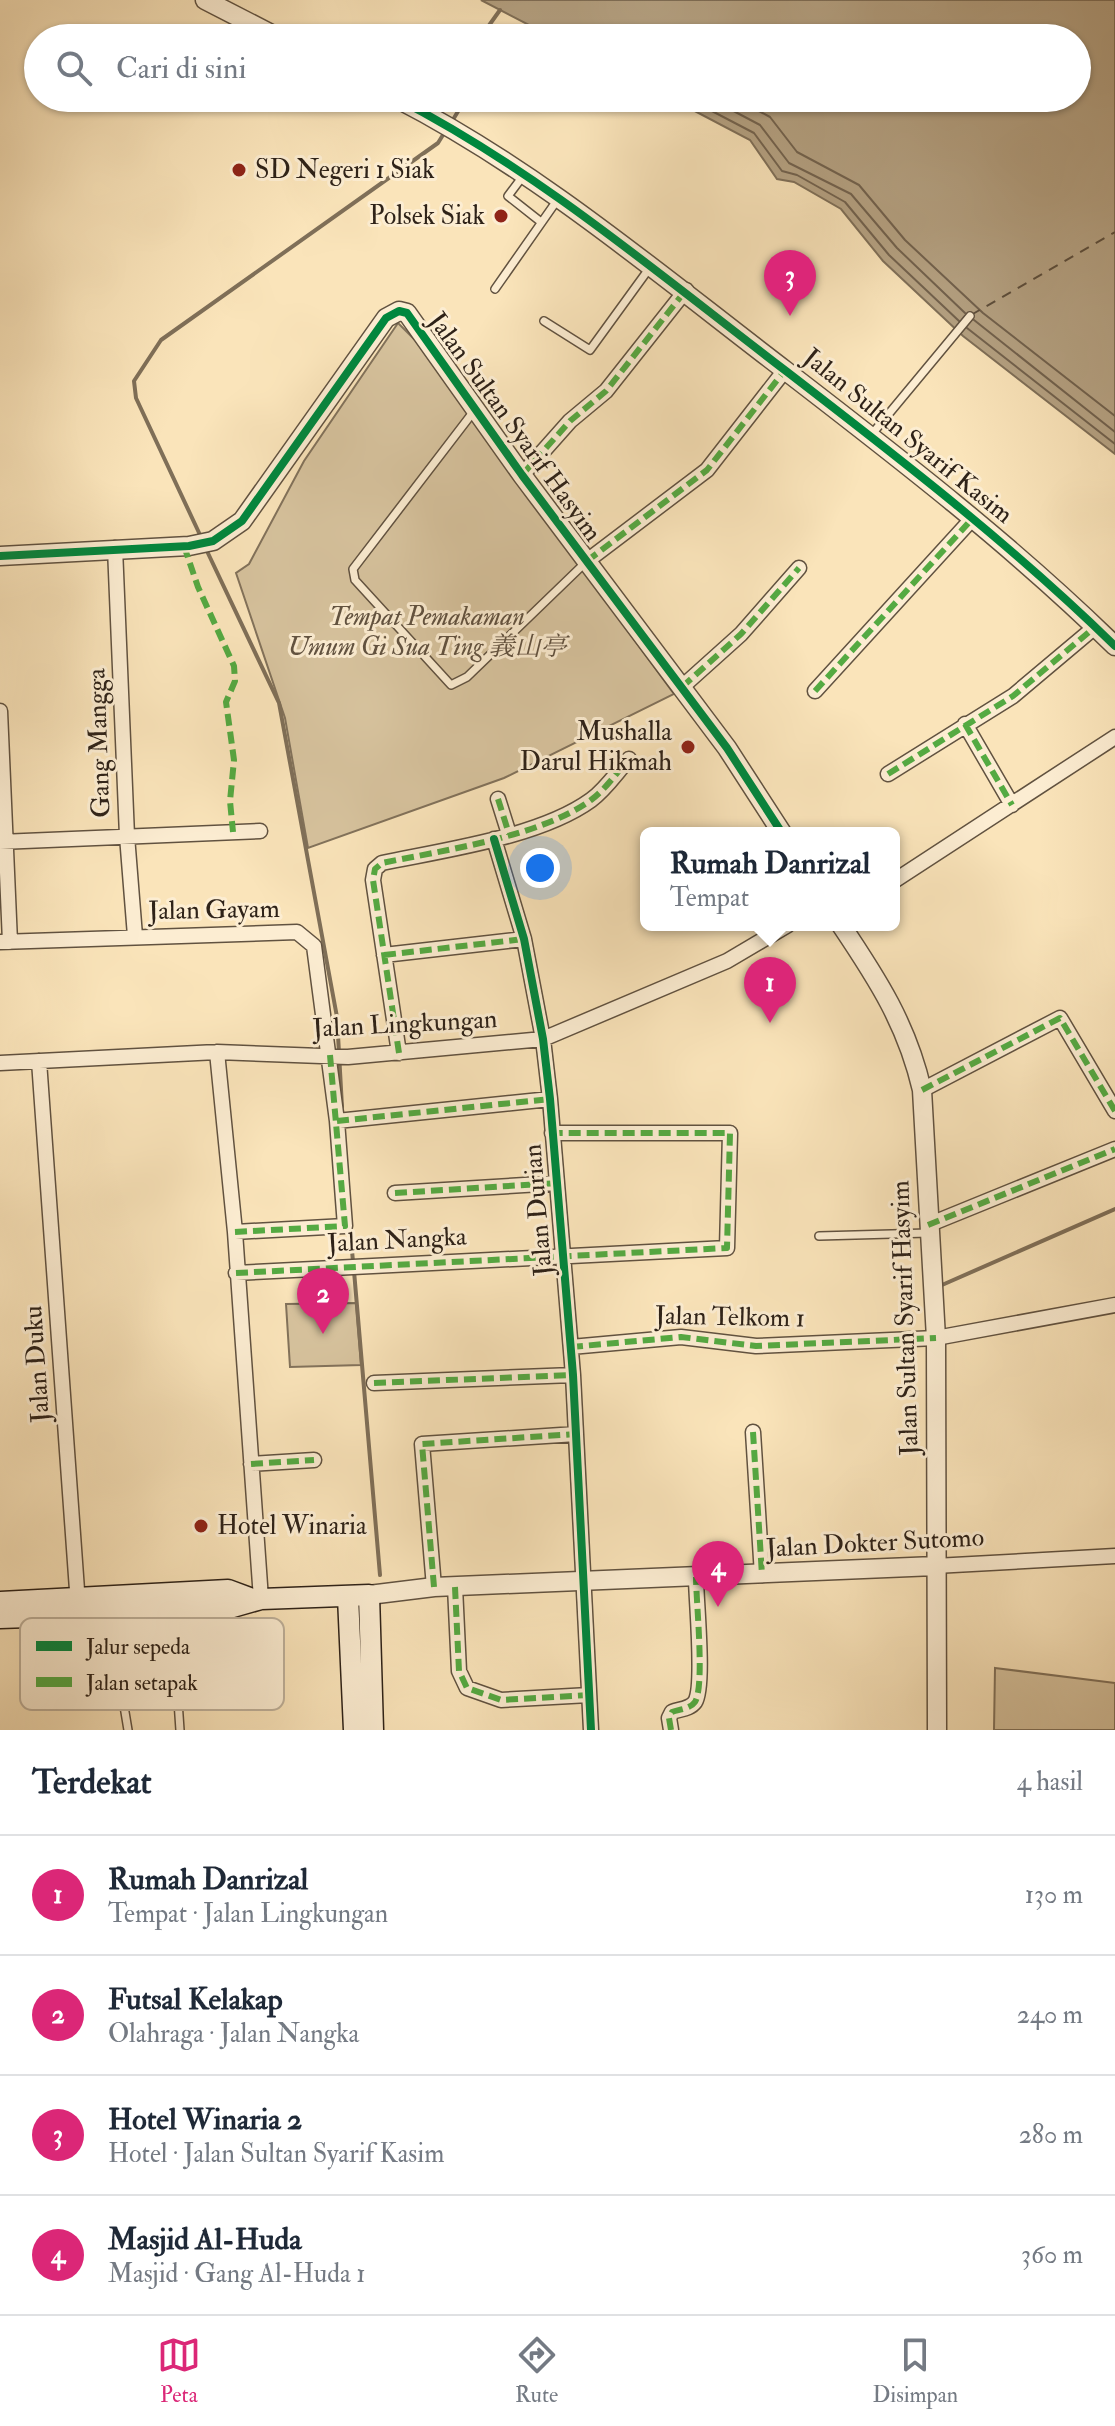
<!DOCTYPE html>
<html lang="id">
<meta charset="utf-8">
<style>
:root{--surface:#fff;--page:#f6f6f7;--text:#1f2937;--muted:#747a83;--line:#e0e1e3;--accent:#db2777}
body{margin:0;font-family:"IM FELL Double Pica","Noto Serif SC",serif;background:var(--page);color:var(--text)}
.you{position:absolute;left:540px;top:868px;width:28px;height:28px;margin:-20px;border:6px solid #fff;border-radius:50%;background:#1a73e8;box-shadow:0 0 0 12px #1a73e833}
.badge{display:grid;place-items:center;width:52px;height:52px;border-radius:50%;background:var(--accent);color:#fff;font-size:26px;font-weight:700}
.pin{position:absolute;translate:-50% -66px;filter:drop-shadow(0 2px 4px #0008)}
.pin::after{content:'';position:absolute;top:42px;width:28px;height:24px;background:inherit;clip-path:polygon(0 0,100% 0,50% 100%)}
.popup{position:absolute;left:640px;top:827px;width:260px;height:104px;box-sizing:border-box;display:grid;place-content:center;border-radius:12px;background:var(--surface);filter:drop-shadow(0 2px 6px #0005);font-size:26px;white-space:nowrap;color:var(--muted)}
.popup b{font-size:30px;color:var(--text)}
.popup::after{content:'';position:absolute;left:50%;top:100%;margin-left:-16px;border:16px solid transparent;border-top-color:var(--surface)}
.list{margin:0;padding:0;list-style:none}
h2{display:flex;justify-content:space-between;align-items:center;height:104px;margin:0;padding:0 32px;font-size:34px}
h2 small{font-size:26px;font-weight:400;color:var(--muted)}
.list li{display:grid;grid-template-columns:52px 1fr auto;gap:24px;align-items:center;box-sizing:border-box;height:120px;padding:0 32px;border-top:2px solid var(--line)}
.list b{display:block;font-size:30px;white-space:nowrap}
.list p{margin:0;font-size:26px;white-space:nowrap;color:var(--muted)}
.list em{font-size:26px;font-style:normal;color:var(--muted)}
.icon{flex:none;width:44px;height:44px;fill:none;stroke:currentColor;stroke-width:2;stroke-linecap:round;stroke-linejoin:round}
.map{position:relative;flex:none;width:1115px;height:1730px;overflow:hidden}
.search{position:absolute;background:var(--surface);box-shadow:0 2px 6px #0004;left:24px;right:24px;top:24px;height:88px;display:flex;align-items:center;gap:20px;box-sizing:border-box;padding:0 28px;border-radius:44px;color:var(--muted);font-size:30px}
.sheet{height:584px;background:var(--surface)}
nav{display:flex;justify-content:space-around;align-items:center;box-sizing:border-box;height:112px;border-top:2px solid var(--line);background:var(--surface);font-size:22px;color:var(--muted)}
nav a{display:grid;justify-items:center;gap:4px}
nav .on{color:var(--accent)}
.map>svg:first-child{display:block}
.green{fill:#d7c39e;stroke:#82725b;stroke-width:2}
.water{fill:#b5a283;stroke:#7f6f58;stroke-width:2}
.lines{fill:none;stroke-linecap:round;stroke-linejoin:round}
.shore{stroke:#72624e;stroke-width:2}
.stream{stroke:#7f6f58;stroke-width:4}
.ferry{stroke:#5d4f3d;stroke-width:2;stroke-dasharray:10 8;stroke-linecap:butt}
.service-casing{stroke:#615240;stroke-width:10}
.minor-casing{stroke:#615240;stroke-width:17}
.tertiary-casing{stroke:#615240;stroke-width:21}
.secondary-casing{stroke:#2e2218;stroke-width:23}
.service{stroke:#fcedd2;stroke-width:7}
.minor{stroke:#fcedd2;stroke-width:14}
.tertiary{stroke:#fcedd2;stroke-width:18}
.secondary{stroke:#fcedd2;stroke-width:20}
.quiet{stroke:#54aa42;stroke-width:6;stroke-dasharray:12 6;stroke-linecap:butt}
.cycleway-casing{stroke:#fcedd2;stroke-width:13}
.cycleway{stroke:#00873e;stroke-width:8}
.poi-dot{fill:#8f2418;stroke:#fcedd2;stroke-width:3}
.labels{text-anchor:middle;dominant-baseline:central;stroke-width:6;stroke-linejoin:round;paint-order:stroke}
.poi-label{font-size:26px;fill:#2e2218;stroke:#fcedd2;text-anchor:start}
.street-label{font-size:26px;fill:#2e2218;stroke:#fcedd2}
.park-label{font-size:26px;font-style:italic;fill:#615240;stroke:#fcedd2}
.key{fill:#fcedd2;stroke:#beb09a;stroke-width:2}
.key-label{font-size:22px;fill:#2e2218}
</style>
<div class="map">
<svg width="1115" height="1730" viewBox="0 0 1115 1730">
<rect width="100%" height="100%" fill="#fae4ba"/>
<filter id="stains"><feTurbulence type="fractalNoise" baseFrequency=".0025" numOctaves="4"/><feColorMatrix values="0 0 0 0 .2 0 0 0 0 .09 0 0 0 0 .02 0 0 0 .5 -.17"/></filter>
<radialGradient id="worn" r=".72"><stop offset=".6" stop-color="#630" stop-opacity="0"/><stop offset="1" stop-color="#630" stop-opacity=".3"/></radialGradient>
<path class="green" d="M398 323 415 340 674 694 504 778 308 848 285 718 236 573 249 564 304 461Z
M356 1303 361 1365 290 1367 286 1304Z
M995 1668 1115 1683V1730H994Z"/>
<path class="water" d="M481 0H1115V454L963 336 883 261 841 209 794 182 777 179 750 140 670 98H1077V38H554Z"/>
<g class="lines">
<path class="shore" d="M687 98 754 133 782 171 797 175 845 202 889 255 959 321
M709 98 760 125 789 163 851 194 897 248 965 313
M735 98 770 117 797 152 859 185 905 240 983 313 1115 416
M974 320 1115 432
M967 328 1115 444"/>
<path class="stream" d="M480 38 500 10
M451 123 466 98
M201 537 136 398 134 381 161 340 438 143 446 130
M206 549 279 703 337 1017 342 1107
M350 1227 353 1262
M354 1271 380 1575
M942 1285 1115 1209"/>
<path class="ferry" d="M971 315 1115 232"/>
<g class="service-casing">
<path id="service" d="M523 176 508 196 541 222
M495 289 558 199
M544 321 590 350 651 266
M474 411 353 569 355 580 451 685 467 677 585 563
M872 434 970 316
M819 1236 928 1233
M172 1613 180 1730
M77 1619 74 1654 173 1645
M74 1654 87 1684 124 1706 128 1730"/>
</g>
<g class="minor-casing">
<path id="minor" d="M522 475 570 421 606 391 686 290
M115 548 127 836 135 936
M587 561 707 470 785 370
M682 687 741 634 799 568
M815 691 972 519
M0 711 10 942
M965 724 1012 805
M888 774 1013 696 1095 627
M498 799 509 834
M494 839 524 939 543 1039 550 1099 573 1375 591 1730
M0 842 260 831
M894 881 1115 737
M0 942 297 932 314 946 337 1121 345 1226 235 1232
M384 955 524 939
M217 1052 235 1232 261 1599
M399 1053 373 880 375 869 382 863C444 850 540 837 591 800 606 789 617 772 629 759
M39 1061 78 1604
M0 1063 217 1052 348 1057 543 1039 727 961 788 925
M922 1090 1060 1018 1115 1111
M337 1121 550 1099
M395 1193 557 1183
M928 1225 1115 1149
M236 1273 727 1248 730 1133H552
M571 1347 681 1337 756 1346 936 1338 1115 1305
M374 1383 573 1375
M753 1432 762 1575
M251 1464 314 1460
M935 1566 1115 1556
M434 1587 422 1444 576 1434
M455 1587 459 1671 467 1688 501 1700 589 1695
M671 1730 669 1718 672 1712C680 1709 690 1709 695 1702 705 1686 696 1601 696 1577"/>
</g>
<g class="tertiary-casing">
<path id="tertiary" d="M205 0 279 38
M396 98C538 171 660 275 786 371 899 458 1013 546 1115 646
M0 556 189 546 213 541 242 521 386 318 399 311 407 313 522 475 727 748 782 833
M841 925C878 980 907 1025 922 1090L936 1338 937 1730
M369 1595 434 1587 935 1566"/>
</g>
<g class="secondary-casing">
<path id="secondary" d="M348 1597 354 1730
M0 1602 228 1590 255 1600
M0 1618 172 1612 229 1608 261 1599 369 1595 373 1730"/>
</g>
<use href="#service" class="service"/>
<use href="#minor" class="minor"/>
<use href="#tertiary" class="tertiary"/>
<use href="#secondary" class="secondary"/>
<path class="quiet" d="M522 475 570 421 606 391 686 290
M184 546 198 587 234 666 235 681 226 702 234 760 230 801 233 832
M587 561 707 470 785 370
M682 687 741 634 799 568
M815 691 972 519
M965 724 1012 805
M888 774 1013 696 1095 627
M498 799 509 834
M384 955 524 939
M399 1053 373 880 375 869 382 863C444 850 540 837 591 800 606 789 617 772 629 759
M922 1090 1060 1018 1115 1111
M337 1121 550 1099
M395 1193 557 1183
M928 1225 1115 1149
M235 1232 345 1226 330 1055
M236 1273 727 1248 730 1133H552
M571 1347 681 1337 756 1346 936 1338
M374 1383 573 1375
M753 1432 762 1575
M251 1464 314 1460
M434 1587 422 1444 576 1434
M455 1587 459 1671 467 1688 501 1700 589 1695
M671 1730 669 1718 672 1712C680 1709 690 1709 695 1702 705 1686 696 1601 696 1577"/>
<g class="cycleway-casing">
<path id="cycleway" d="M396 98C538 171 660 275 786 371 899 458 1013 546 1115 646
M0 556 189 546 213 541 242 521 386 318 399 311 407 313 522 475 727 748 782 833
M494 839 524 939 543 1039 550 1099 573 1375 591 1730"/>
</g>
<use href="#cycleway" class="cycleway"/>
</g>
<g class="poi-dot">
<circle cx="239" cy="170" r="8"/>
<circle cx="501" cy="216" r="8"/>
<circle cx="688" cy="747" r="8"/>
<circle cx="201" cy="1526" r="8"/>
</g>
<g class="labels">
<g class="poi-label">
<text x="255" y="170">SD Negeri 1 Siak</text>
<text x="485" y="216" text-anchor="end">Polsek Siak</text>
<text x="672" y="732" text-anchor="end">Mushalla<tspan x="672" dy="30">Darul Hikmah</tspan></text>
<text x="217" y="1526">Hotel Winaria</text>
</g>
<g class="street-label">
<text transform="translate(515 427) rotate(54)">Jalan Sultan Syarif Hasyim</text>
<text transform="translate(908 436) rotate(39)">Jalan Sultan Syarif Kasim</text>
<text transform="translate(99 743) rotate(-92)">Gang Mangga</text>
<text transform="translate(214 910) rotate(-1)">Jalan Gayam</text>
<text transform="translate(405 1024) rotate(-3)">Jalan Lingkungan</text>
<text transform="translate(538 1210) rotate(-95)">Jalan Durian</text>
<text transform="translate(397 1240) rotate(-3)">Jalan Nangka</text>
<text transform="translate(730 1317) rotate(1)">Jalan Telkom 1</text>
<text transform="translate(905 1318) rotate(-92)">Jalan Sultan Syarif Hasyim</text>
<text transform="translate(37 1364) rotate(-94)">Jalan Duku</text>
<text transform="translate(875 1543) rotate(-3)">Jalan Dokter Sutomo</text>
</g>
<g class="park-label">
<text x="427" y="617">Tempat Pemakaman<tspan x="427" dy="30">Umum Gi Sua Ting 義山亭</tspan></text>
</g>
</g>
<rect x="20" y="1618" width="264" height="92" rx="12" class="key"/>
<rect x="36" y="1641" width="36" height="10" fill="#00873e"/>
<rect x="36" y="1677" width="36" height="10" fill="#54aa42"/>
<g class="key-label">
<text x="86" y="1654">Jalur sepeda</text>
<text x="86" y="1690">Jalan setapak</text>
</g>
<rect width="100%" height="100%" filter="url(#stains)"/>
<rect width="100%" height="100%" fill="url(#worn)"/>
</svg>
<div class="you"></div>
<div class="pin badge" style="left:770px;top:1023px">1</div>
<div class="popup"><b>Rumah Danrizal</b>Tempat</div>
<div class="pin badge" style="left:323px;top:1334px">2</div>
<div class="pin badge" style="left:790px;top:316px">3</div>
<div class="pin badge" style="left:718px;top:1607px">4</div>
<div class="search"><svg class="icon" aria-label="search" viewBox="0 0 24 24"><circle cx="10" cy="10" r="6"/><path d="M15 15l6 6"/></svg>Cari di sini</div>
</div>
<section class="sheet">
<h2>Terdekat<small>4 hasil</small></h2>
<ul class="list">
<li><span class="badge">1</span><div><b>Rumah Danrizal</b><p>Tempat · Jalan Lingkungan</p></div><em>130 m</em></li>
<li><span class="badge">2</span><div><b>Futsal Kelakap</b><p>Olahraga · Jalan Nangka</p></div><em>240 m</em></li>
<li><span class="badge">3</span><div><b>Hotel Winaria 2</b><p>Hotel · Jalan Sultan Syarif Kasim</p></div><em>280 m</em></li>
<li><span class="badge">4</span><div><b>Masjid Al-Huda</b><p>Masjid · Gang Al-Huda 1</p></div><em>360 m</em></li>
</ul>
</section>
<nav>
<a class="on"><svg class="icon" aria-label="map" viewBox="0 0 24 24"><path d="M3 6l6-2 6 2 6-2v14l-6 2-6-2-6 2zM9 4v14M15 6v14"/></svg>Peta</a>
<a><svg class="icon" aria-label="directions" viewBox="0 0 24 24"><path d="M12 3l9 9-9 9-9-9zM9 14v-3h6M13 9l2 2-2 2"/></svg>Rute</a>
<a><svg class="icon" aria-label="saved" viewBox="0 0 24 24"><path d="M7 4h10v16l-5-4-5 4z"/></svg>Disimpan</a>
</nav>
